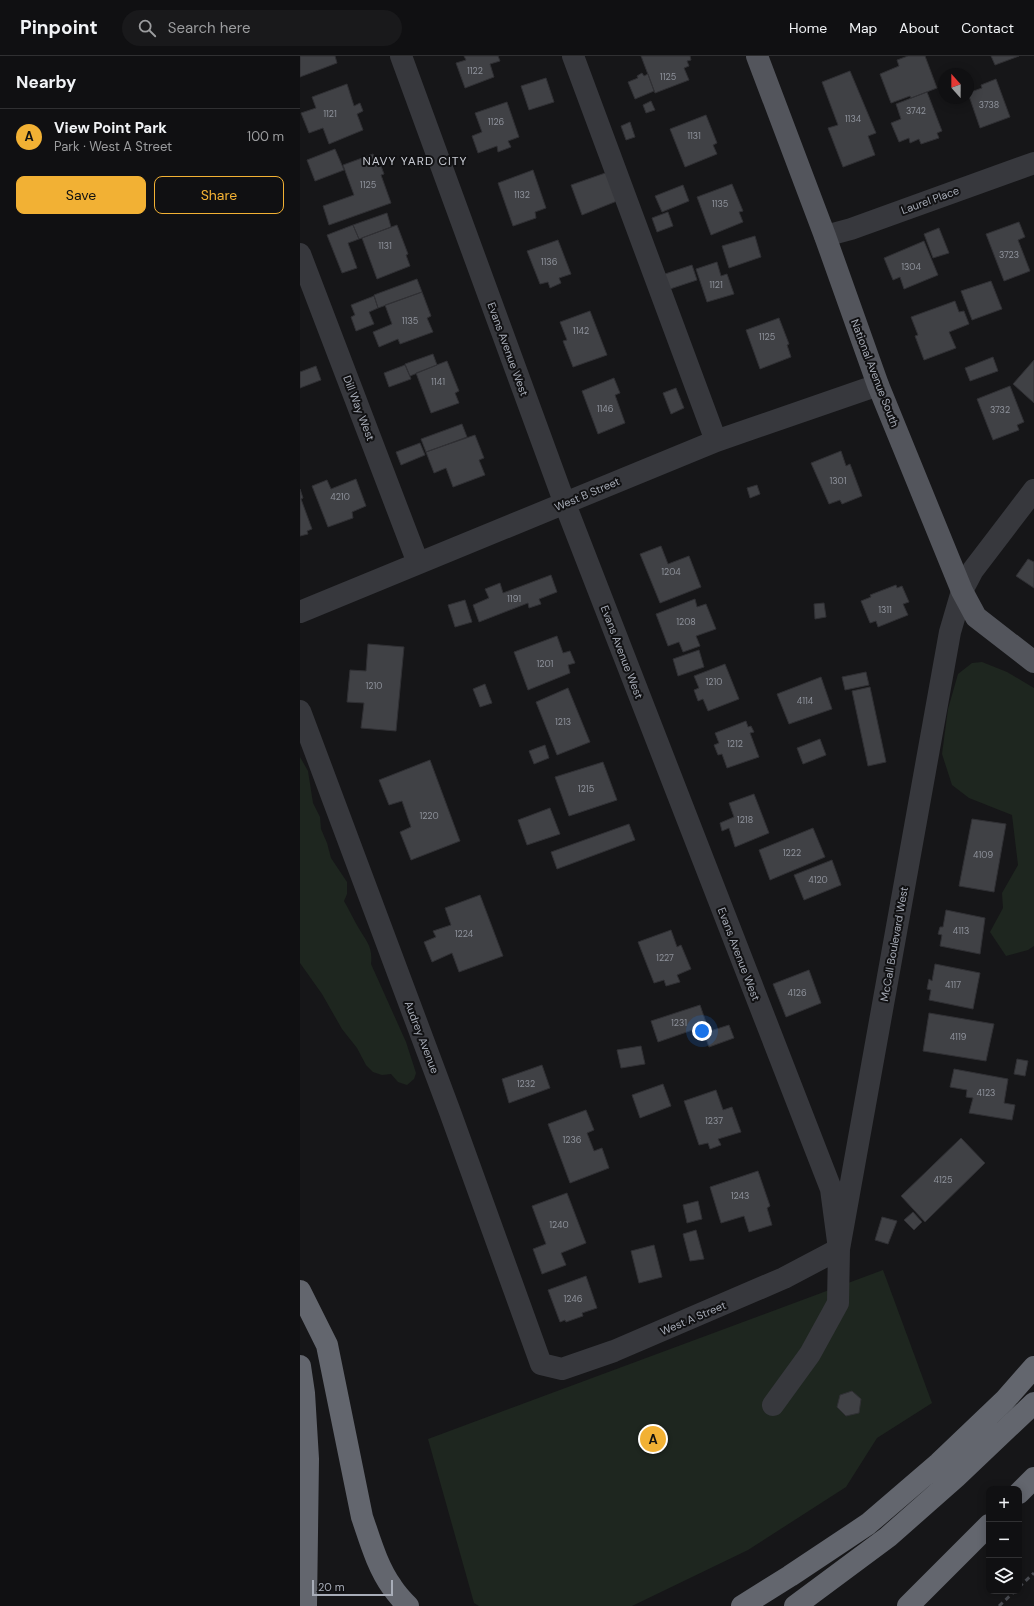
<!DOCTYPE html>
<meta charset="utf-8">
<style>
:root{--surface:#101012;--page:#19191b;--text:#f1f3f6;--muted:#9c9d9f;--line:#303032;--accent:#f2b134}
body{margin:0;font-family:"DM Sans",sans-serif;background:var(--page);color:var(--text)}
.controls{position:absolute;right:12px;bottom:12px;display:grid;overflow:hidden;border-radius:8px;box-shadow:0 2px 10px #0003}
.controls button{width:36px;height:36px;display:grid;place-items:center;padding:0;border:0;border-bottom:1px solid var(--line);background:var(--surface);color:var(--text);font:20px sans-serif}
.compass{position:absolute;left:638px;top:12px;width:36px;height:36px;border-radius:50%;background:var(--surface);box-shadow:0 2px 10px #0003;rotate:339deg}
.scale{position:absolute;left:12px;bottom:10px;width:81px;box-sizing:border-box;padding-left:4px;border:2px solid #a8adb8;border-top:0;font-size:11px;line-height:14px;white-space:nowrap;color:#a8adb8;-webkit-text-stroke:3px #111113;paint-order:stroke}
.you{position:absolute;left:402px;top:975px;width:14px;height:14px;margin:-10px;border:3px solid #fff;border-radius:50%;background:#1a73e8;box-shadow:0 0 0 6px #1a73e833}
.badge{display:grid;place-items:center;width:26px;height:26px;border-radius:50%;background:var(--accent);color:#111;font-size:13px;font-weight:700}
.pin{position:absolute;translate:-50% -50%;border:2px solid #fff;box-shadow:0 1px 4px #0006}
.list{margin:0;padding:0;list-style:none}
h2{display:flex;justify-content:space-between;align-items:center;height:52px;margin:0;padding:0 16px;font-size:17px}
h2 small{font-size:13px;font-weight:400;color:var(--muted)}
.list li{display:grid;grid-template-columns:26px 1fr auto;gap:12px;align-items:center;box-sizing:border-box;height:56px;padding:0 16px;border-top:1px solid var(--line)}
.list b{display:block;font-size:15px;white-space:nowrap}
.list p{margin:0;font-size:13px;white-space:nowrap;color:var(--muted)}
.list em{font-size:13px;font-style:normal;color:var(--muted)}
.actions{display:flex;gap:8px;padding:12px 16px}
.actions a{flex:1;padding:9px 0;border:1px solid var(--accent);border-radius:8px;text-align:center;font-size:14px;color:var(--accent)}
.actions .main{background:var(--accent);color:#111}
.icon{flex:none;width:22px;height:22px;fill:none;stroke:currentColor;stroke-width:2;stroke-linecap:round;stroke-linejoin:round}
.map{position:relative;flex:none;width:734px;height:1550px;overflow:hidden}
header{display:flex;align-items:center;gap:24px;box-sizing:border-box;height:56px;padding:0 20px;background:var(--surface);border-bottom:1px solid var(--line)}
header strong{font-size:19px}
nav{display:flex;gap:22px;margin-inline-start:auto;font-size:14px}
.search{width:280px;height:36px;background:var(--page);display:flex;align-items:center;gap:10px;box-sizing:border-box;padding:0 14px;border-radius:22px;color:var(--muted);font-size:15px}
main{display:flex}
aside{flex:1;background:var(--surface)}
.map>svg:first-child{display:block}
.green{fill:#1e261f}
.building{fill:#404145;stroke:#303034}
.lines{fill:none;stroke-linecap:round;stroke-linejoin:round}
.minor{stroke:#37383d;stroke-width:22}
.major{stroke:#53555c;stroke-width:22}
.highway{stroke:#63666e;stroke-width:22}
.rail{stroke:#4a4c52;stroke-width:3;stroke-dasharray:5 4;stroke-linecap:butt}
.labels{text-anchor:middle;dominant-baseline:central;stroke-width:4;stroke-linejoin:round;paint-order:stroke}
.number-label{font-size:9px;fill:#8e929b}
.street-label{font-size:11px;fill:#a8adb8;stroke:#111113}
.neighbourhood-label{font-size:12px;letter-spacing:1px;fill:#c9ccd4;stroke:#111113}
</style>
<header>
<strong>Pinpoint</strong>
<div class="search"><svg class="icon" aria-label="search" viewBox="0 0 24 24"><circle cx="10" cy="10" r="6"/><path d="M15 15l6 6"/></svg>Search here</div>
<nav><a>Home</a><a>Map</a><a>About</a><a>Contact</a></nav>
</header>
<main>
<aside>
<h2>Nearby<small></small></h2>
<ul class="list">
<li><span class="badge">A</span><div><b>View Point Park</b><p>Park · West A Street</p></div><em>100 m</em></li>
</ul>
<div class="actions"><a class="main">Save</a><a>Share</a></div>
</aside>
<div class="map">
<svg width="734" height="1550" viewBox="0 0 734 1550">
<rect width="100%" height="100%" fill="#161618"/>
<path class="green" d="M682 606 707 616 734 632V890L728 894 706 900 690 876 703 852 702 837 718 809 712 759 669 742 652 729 642 698 648 653 658 618 672 607Z
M0 701 8 715 13 747 20 761 21 773 27 787 31 802 47 826V838L44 845C49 854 53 862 58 871 66 885 73 890 71 908L106 986 116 1017 114 1023 107 1029 98 1026 91 1018 82 1019 73 1016 66 1009 57 992 42 973 22 938 0 907Z
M583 1214 632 1347 577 1382 546 1431 448 1494 332 1550H179L174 1547 128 1383Z"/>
<path class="building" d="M0 0H35L37 7 0 21Z
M164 0H198L200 5 190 8 194 21 165 32 156 7 166 4Z
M341 0H390L391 4 387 5 389 10 384 12 389 24 355 37Z
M608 0H625L637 32 611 42 610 40 591 47 580 18 599 10 597 4Z
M691 0H719L695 9Z
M550 15 576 77 568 80 575 99 543 111 528 72 538 69 522 26Z
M342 17 344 20 348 18 354 35 335 43 328 26 338 22 337 20Z
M246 22 254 46 229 54 221 30Z
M696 23 710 61 680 72 668 37 682 32 681 29Z
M47 28 54 50 60 47 63 55 57 58 63 74 29 88 23 72 9 77 1 57 16 52 12 41Z
M627 36 642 75 637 77 639 82 621 88 619 83 610 87 609 82 599 86 591 67 601 63 596 48Z
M351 45 355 54 346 57 343 49Z
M207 46 219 81 208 85 211 91 198 96 197 90 178 97 172 80 182 76 175 57Z
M406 59 417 87 413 89 417 98 385 111 370 73Z
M330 66 335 81 326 84 321 70Z
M35 93 44 114 15 125 7 104Z
M73 98 78 111 81 110 84 118 81 119 91 147 29 169 23 150 54 139 43 109Z
M233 114 246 152 235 156 236 162 213 170 198 127Z
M311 115 322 143 282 159 271 129Z
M432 128 443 155 439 156 443 166 411 179 397 141Z
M383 129 389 145 362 156 355 140Z
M368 156 373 170 357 176 352 162Z
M87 157 91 171 59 183 53 169Z
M719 166 725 181 718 184 730 215 704 225 686 178Z
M53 169 59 183 48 187 57 212 42 217 27 179Z
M97 169 108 198 106 199 110 210 77 223 62 182Z
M639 172 649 197 633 202 624 178Z
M455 180 461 201 429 212 422 190Z
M258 184 271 218 259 222 261 227 250 232 248 226 240 228 227 195Z
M624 185 638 219 604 233 600 221 593 224 584 202Z
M417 206 421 220 427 218 434 238 407 246 396 213Z
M392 209 397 224 367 234 362 219Z
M117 223 122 236 78 252 74 239Z
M691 225 702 253 672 264 661 235Z
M122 236 131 260 127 262 133 276 100 288 98 283 79 291 73 276 92 268 85 249Z
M74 240 78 252 69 256 74 268 56 275 51 261 55 259 51 249Z
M655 245 659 256 664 255 669 268 649 276 656 292 624 304 615 280 618 279 611 261Z
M290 255 307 299 273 311 263 285 267 284 260 266Z
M479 262 489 288 487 289 491 301 460 313 446 274Z
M133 298 137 309 110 320 105 308Z
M693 301 698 315 670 325 665 312Z
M734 304V347L713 328Z
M147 305 159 335 155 337 159 347 131 357 116 317Z
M105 309 111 323 89 331 84 317Z
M16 310 21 324 0 332V316Z
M314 322 320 337 315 339 325 367 298 378 282 335Z
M710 330 724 366 717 369 719 374 693 384 677 343Z
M376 332 384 352 371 358 363 337Z
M162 368 167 381 126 396 121 383Z
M175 379 184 402 179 404 185 419 153 431 146 412 134 417 126 396Z
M120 387 125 399 101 409 96 396Z
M541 395 546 410 550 408 562 440 542 448 540 444 529 448 511 407Z
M56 423 66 450 52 456 53 462 28 471 12 430 27 424 31 433Z
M457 429 460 438 450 442 447 432Z
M0 433 3 442 1 443 12 473 7 475 8 478 0 480Z
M361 490 368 508 389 500 401 531 360 547 340 498Z
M728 503 734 506V532L716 520Z
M251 519 257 536 239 543 241 548 229 552 228 547 179 566 173 549 189 542 185 533 200 527 203 537Z
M596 529 597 532 602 530 609 546 603 548 608 559 578 571 576 565 570 567 561 545 571 541 570 539Z
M395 543 397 551 406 548 416 573 396 580 400 590 383 596 379 586 368 590 356 558Z
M165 544 172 566 155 571 148 549Z
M524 547 526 561 515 563 514 548Z
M257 580 263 597 270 595 275 607 268 609 270 617 228 634 214 596Z
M68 588 104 591 96 675 61 672 64 647 47 646 50 614 66 615Z
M399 594 404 611 378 620 373 603Z
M425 608 439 643 408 655 403 643 398 645 394 634 399 632 394 620Z
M566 616 569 629 545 634 542 621Z
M521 621 532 653 489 668 477 638Z
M185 628 192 647 180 651 173 633Z
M570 631 586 706 568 710 552 635Z
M268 632 290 686 257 699 236 646Z
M446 665 448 671 451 670 454 676 450 677 459 701 427 712 422 698 418 699 414 689 419 687 415 677Z
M520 683 526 699 503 708 497 692Z
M245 689 249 702 234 708 229 695Z
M130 704 160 785 111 804 100 776 111 771 102 745 89 749 79 724Z
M303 706 317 744 269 760 255 721Z
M454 738 469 777 435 791 429 772 422 775 420 767 434 761 429 747Z
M250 752 260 778 227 789 218 764Z
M672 763 706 768 694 836 659 830Z
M329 768 335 784 257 813 251 796Z
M513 772 525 801 470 824 459 794Z
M532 804 541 829 504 844 494 819Z
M180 839 203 900 159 916 152 897 132 906 124 886 136 881 133 875 151 869 145 852Z
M646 854 685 862 680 898 640 890 642 879 638 878 640 871H643Z
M371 874 377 891 381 889 391 913 377 919 380 926 366 930 364 924 354 927 338 886Z
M635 908 680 917 673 953 629 944 631 934 627 933 629 923 632 925Z
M509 914 521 947 486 961 473 928Z
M400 949 407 969 358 986 351 965Z
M629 957 694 968 686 1005 623 995Z
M429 969 434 982 409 991 404 977Z
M341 990 345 1008 321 1012 317 994Z
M717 1003 728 1005 725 1020 714 1018Z
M242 1009 250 1032 209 1047 202 1023Z
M654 1013 708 1023 704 1047 715 1049 712 1064 669 1057 673 1042 666 1041 667 1034 650 1031Z
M363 1028 371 1050 340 1062 332 1039Z
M416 1034 423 1054 432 1051 441 1076 418 1083 421 1089 410 1093 408 1087 399 1089 384 1045Z
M286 1054 294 1074 287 1077 294 1095 302 1092 309 1112 270 1127 248 1068Z
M661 1082 685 1107 625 1166 601 1140Z
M458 1115 470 1150 467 1152 472 1169 449 1176 444 1160 421 1167 410 1131Z
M267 1137 286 1187 261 1197 266 1209 242 1218 233 1193 246 1188 232 1150Z
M398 1145 402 1163 387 1167 383 1149Z
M613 1156 622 1166 614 1174 604 1164Z
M582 1161 597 1165 588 1188 575 1184Z
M396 1174 404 1203 390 1205 383 1178Z
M354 1189 362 1221 339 1227 331 1195Z
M286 1220 297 1252 282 1257 283 1260 266 1266 265 1264 260 1266 248 1234Z
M552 1335 561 1343 559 1357 546 1360 537 1351 540 1339Z"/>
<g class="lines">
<path class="minor" d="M101 0 265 448 531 1133 539 1193
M273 0 416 385
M525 180 551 173 734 107
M0 198 118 507
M0 556 416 385 578 329
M0 655 150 1056 241 1308 262 1313 314 1295 484 1222 539 1193
M473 1349 510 1298 538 1247 539 1193 650 576 662 535 673 514 734 434"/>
<path class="major" d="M457 0 525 180 578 329 662 535 676 561 734 606"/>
<path class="highway" d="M0 1235 27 1289 62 1461C70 1484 77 1510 92 1531 96 1537 102 1544 108 1550
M0 1310 4 1337 8 1403 6 1550
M719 1437 734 1422
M442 1550 490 1520 568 1468 639 1407 705 1344 734 1311
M495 1550 588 1481 656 1421 734 1347
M608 1550 689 1469"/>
<path class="rail" d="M719 1531 734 1517
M699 1550 715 1535"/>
</g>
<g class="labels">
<g class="number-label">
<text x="175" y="15">1122</text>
<text x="368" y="21">1125</text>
<text x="689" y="49">3738</text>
<text x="616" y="55">3742</text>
<text x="30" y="58">1121</text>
<text x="553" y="63">1134</text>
<text x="196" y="66">1126</text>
<text x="394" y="80">1131</text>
<text x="68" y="129">1125</text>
<text x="222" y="139">1132</text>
<text x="420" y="148">1135</text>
<text x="85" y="190">1131</text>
<text x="709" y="199">3723</text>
<text x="249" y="206">1136</text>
<text x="611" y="211">1304</text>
<text x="416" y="229">1121</text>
<text x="110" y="265">1135</text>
<text x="281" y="275">1142</text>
<text x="467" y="281">1125</text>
<text x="138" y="326">1141</text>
<text x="305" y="353">1146</text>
<text x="700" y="354">3732</text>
<text x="538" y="425">1301</text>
<text x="40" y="441">4210</text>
<text x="371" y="516">1204</text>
<text x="214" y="543">1191</text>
<text x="585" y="554">1311</text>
<text x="386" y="566">1208</text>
<text x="245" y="608">1201</text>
<text x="414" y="626">1210</text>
<text x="74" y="630">1210</text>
<text x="505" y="645">4114</text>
<text x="263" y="666">1213</text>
<text x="435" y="688">1212</text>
<text x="286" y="733">1215</text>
<text x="129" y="760">1220</text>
<text x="445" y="764">1218</text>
<text x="492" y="797">1222</text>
<text x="683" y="799">4109</text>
<text x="518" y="824">4120</text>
<text x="661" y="875">4113</text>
<text x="164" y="878">1224</text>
<text x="365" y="902">1227</text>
<text x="653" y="929">4117</text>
<text x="497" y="937">4126</text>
<text x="379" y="967">1231</text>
<text x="658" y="981">4119</text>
<text x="226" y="1028">1232</text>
<text x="686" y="1037">4123</text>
<text x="414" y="1065">1237</text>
<text x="272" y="1084">1236</text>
<text x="643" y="1124">4125</text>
<text x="440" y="1140">1243</text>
<text x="259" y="1169">1240</text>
<text x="273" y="1243">1246</text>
</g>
<g class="street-label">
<text transform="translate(630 144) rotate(-20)">Laurel Place</text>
<text transform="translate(208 293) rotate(70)">Evans Avenue West</text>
<text transform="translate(575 317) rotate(69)">National Avenue South</text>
<text transform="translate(59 352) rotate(69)">Dill Way West</text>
<text transform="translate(287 438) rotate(-23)">West B Street</text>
<text transform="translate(322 596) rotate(69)">Evans Avenue West</text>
<text transform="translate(594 888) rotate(-80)">McCall Boulevard West</text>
<text transform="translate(439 898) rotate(69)">Evans Avenue West</text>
<text transform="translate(122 981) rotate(69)">Audrey Avenue</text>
<text transform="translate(393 1262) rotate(-23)">West A Street</text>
</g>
<g class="neighbourhood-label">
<text x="115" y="105">NAVY YARD CITY</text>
</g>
</g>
</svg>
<div class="controls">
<button>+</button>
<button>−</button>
<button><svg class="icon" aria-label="layers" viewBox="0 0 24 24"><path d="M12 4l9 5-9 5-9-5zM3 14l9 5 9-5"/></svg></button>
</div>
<svg class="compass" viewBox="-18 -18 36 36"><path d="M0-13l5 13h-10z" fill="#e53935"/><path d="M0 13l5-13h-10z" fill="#9c9d9f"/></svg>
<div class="scale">20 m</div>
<div class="you"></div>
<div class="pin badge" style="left:353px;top:1383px">A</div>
</div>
</main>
